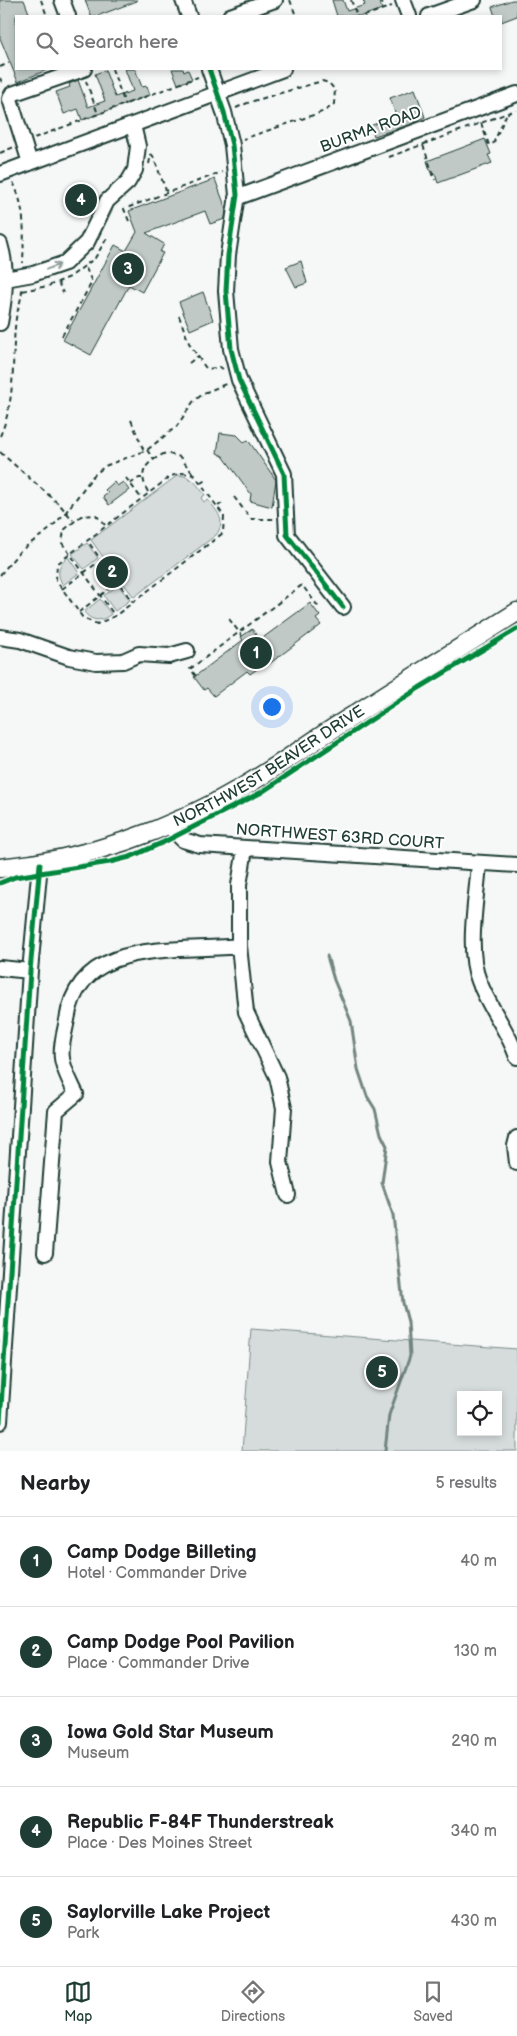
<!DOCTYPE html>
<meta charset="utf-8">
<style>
:root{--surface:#fff;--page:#f2f2f2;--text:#202124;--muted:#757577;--line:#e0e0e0;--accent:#1f3d34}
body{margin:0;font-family:"Balsamiq Sans",sans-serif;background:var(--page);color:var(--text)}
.controls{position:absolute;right:15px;bottom:15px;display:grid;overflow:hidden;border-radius:0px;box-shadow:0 2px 8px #0003}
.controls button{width:45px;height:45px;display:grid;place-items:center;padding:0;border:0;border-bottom:1px solid var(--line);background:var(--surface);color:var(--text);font:25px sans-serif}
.you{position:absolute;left:271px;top:706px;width:18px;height:18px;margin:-12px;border:4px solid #fff;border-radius:50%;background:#1a73e8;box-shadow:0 0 0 8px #1a73e833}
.badge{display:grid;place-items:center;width:32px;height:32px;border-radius:50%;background:var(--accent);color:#fff;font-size:16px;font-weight:700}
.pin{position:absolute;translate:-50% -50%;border:2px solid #fff;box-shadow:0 1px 5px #0006}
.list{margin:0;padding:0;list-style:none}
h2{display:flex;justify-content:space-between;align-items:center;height:65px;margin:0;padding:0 20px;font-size:21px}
h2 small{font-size:16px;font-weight:400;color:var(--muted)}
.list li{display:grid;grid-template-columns:32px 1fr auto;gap:15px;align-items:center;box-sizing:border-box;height:90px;padding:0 20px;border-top:1px solid var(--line)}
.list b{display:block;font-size:19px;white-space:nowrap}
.list p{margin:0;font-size:16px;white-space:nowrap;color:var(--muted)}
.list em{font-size:16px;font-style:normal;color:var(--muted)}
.icon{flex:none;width:28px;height:28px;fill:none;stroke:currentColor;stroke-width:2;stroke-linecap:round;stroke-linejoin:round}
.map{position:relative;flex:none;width:517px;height:1451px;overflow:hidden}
.search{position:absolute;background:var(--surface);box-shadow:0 2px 8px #0003;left:15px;right:15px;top:15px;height:55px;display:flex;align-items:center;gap:12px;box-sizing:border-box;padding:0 18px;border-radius:0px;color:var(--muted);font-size:19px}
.sheet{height:515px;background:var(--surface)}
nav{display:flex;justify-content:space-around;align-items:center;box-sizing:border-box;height:70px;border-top:1px solid var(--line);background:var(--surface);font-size:14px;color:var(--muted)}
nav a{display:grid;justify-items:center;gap:2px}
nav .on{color:var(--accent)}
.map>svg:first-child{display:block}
.green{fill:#d6dcdb;stroke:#7a8c88;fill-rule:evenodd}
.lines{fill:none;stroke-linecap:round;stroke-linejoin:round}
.stream{stroke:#72857f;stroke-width:3}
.building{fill:#c0c9c6;stroke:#1f3d34}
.minor-casing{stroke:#1f3d34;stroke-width:18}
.major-casing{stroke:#1f3d34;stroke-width:21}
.path{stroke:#1f3d34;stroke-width:2;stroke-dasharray:5 4;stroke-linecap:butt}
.minor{stroke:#fff;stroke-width:14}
.major{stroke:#fff;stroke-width:18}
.cycleway-casing{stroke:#fff;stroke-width:8}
.cycleway{stroke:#00873e;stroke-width:5}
.oneway{stroke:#8f9e9a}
.labels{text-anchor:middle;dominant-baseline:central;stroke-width:4;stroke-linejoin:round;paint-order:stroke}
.street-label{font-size:16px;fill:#1f3d34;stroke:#fff}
</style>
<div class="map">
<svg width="517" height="1451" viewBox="0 0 517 1451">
<rect width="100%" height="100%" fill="#f6f7f7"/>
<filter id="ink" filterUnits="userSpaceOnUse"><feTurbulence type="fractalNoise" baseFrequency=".02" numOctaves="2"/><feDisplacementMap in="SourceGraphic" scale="10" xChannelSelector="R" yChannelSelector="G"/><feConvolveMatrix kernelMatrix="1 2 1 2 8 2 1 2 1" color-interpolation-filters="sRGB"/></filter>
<g filter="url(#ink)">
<path class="green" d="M178 475C193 476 197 485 205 495L201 498 204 502 208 500C217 511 227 521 216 535L134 597 120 579 123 574 121 565 113 560 106 561 91 540Z
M87 543 98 558 84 569 72 554Z
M68 557 79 573 63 585C56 574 58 566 68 557Z
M118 585 130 600 115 611 104 596Z
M100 599 111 614C101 622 92 622 84 612Z
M251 1329 517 1349V1451H242ZM461 1395H498V1432H461Z"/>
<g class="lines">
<path class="stream" d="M327 956 334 980 351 1021 358 1069 367 1096 375 1109 381 1134 387 1146 382 1183 393 1215 403 1303 408 1322 410 1356 389 1415 385 1451"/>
</g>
<path class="building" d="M0 0H24L29 13 16 16V69H49L18 82 0 38Z
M85 0H137V1L97 16H91Z
M332 0H343L347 11 365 5 363 0H378L382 9 362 16H337Z
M512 0H517V16L501 22V16H495L492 7Z
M125 69H135L142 87 147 86 150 95 82 120 78 109 64 114 56 92 70 87 69 84 78 80 88 107 105 101 95 74 105 70 115 97 133 91Z
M172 69H183L184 72 188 70 192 79 178 84Z
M415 89 425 117 409 125 374 136 370 126 383 121 398 122 390 98Z
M485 139 491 154 488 155 492 163 438 183 435 174 432 176 427 161Z
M215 179 226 209 225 219 210 224 205 211 146 233 164 244 160 252 163 253 142 292 129 285 91 355 63 340 115 245 126 251 137 232 129 211Z
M301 261 307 283 296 287 286 267Z
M203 292 213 320 190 330 179 302Z
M220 433 237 435 244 442 248 440 276 480 272 507 250 501 251 494 223 456 217 453Z
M114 482 117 486 123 482 129 490 109 505 103 497 108 493 105 490Z
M102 572a10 10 0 1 1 20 0a10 10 0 1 1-20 0Z
M310 603 320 616 316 619 321 625 265 667 263 665 250 674 247 671 214 696 207 688 204 690 194 677 243 640 241 637 252 629 260 640Z"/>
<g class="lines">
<g class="minor-casing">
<path id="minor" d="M62 0 68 16
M183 0 189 16
M403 0 409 16
M230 16 275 0
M429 16 474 0
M209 69 224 112 232 145 237 195 228 255 226 291 231 349 239 380 284 474 287 535 343 607
M30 163 10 99 12 94 84 69
M0 174 283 69
M236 198 517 94
M0 244C8 271 5 296 0 323
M0 280 33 274 65 263 87 242 107 201 128 182 135 170 138 146 133 125
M0 637 20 640 69 657 96 662 123 661 139 654 169 656 187 651
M168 825 183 840 200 845 517 865
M245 849 239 885V946L246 1012 277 1077 284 1108 280 1162 288 1195
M479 863C477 897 466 950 479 981 489 1008 508 1030 517 1057
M0 968 30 971
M517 1138 515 1146 517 1163
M45 1253 56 1111 76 1094C71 1083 63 1069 62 1058 60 1047 65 1031 67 1020 79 936 177 953 239 946
M0 1422 30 971 40 864"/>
</g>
<g class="major-casing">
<g id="major">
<path id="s1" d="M0 868C85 860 169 831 243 787 280 765 314 740 351 717 406 681 462 647 517 612"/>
</g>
</g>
<path class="path" d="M41 0 47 16
M290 0 296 16
M351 0 357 16
M381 0 384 9
M364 16 392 6
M0 67 9 63
M112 69 125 104
M0 78 3 85
M86 81 98 114
M236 108 250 102 322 81 329 83 335 90 334 104 325 111 243 139
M481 123 489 145
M34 138 198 77
M493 144 507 113
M423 145 435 180
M0 153 14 147
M151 154 153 156 167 193
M389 157 516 110
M149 164 151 154
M13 182C26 209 24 234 23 263
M129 221 124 209 222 172
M58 282 63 293
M22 291 48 286 70 277 95 258 107 238
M179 316 189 343 205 367 208 369 220 367 223 369
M62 336 92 282 85 266
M189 363 198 356
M131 420 144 451
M0 436C17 398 11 358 16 318 18 307 22 299 22 288
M147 450 154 460
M0 452 60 505 73 520
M182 473 194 475 224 516 223 533 115 616 97 624 83 618 56 580 57 564 171 476Z
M126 478 141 498
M201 483 207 479
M130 484 139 478H142
M148 492C137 471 146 462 166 453L180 457 194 475
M234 497 251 519H275
M218 506 224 502
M105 525 96 515 81 516 64 530 62 543 115 616
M0 575 20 551 50 529 66 512 93 476 105 466 147 450 177 426 193 402 204 393 228 383
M62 589 101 560 87 540
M79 612 118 582 133 602
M229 619 242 636
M196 676 190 669 302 585 320 609"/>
<use href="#minor" class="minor"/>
<use href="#major" class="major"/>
<g class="cycleway-casing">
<path id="cycleway" d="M209 69 224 112 232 145 237 195 228 255 226 291 231 349 239 380 284 474 287 535 343 607
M0 883 15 877 110 862 130 857 164 842 262 792 419 688 517 629
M0 1422 30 971 40 864"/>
</g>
<use href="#cycleway" class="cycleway"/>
</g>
<defs><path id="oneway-shaft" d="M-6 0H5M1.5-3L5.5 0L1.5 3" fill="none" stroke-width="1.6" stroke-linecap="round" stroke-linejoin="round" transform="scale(1.25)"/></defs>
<use class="oneway" href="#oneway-shaft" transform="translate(53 267) rotate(-21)"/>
</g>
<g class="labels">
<g class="street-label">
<text transform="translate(371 130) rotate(-20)">BURMA ROAD</text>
<text stroke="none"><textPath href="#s1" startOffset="291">NORTHWEST BEAVER DRIVE</textPath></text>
<text transform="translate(340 837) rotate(4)">NORTHWEST 63RD COURT</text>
</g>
</g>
</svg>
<div class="controls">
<button><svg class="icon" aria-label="locate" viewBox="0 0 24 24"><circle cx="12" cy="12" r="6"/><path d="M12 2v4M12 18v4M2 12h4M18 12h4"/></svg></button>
</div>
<div class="you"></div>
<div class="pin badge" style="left:256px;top:653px">1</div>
<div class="pin badge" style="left:112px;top:572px">2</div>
<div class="pin badge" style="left:128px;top:269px">3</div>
<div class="pin badge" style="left:81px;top:200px">4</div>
<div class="pin badge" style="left:382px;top:1372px">5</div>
<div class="search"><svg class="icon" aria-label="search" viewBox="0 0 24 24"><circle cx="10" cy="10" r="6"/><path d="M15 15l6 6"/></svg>Search here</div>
</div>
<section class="sheet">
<h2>Nearby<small>5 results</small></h2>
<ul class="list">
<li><span class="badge">1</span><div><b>Camp Dodge Billeting</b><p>Hotel · Commander Drive</p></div><em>40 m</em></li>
<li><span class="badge">2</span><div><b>Camp Dodge Pool Pavilion</b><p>Place · Commander Drive</p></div><em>130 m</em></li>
<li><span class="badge">3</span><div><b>Iowa Gold Star Museum</b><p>Museum</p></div><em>290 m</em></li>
<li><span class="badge">4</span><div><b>Republic F-84F Thunderstreak</b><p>Place · Des Moines Street</p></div><em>340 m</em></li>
<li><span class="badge">5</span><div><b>Saylorville Lake Project</b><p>Park</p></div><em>430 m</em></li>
</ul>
</section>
<nav>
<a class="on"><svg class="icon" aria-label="map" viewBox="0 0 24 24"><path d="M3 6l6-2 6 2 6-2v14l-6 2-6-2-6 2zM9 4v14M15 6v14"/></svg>Map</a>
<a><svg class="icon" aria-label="directions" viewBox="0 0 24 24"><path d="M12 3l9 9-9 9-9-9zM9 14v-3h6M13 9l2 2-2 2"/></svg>Directions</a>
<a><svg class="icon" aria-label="saved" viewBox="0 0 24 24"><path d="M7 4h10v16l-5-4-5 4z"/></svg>Saved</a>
</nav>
